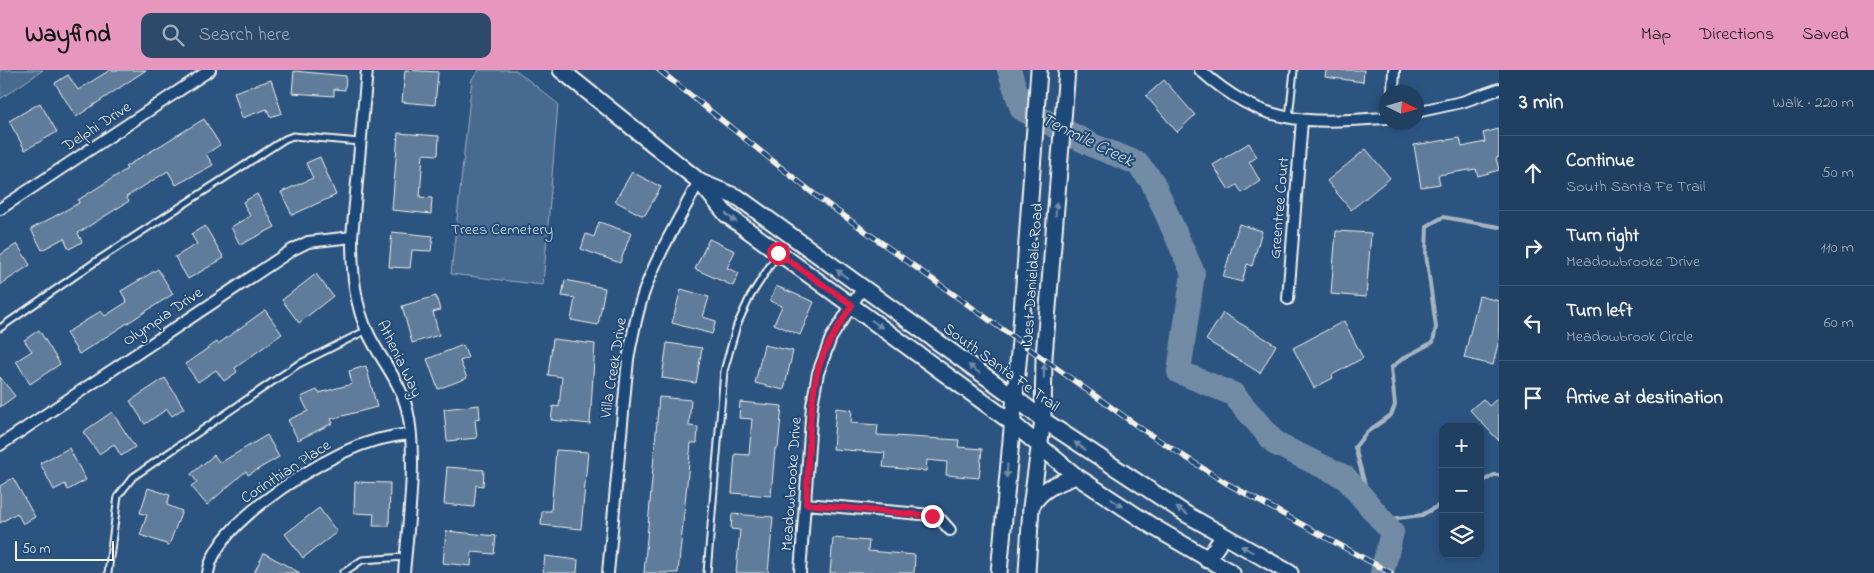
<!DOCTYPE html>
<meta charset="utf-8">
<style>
:root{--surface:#213f61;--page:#2d4a6a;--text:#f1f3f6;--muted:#a2afbd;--line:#3e5876;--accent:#e797bd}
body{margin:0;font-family:"Indie Flower",sans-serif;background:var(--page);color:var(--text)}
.controls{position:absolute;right:15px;bottom:15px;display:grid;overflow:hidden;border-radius:10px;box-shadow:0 2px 8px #0003}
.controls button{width:45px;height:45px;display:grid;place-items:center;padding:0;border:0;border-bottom:1px solid var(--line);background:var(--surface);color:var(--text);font:25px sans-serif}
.compass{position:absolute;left:1379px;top:15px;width:45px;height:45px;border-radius:50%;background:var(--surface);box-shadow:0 2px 8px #0003;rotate:95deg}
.scale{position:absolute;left:15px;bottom:12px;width:99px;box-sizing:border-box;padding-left:5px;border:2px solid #f4f1e8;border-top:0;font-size:14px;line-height:18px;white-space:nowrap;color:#f4f1e8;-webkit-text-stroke:4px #1f4a7a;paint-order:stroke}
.stop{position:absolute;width:15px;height:15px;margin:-11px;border:4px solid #e11d48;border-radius:50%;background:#fff}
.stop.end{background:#e11d48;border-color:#fff;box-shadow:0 1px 5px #0008}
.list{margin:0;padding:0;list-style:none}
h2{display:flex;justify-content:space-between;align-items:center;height:65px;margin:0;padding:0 20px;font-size:21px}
h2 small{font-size:16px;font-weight:400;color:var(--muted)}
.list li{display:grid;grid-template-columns:32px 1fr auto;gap:15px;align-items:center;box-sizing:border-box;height:75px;padding:0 20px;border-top:1px solid var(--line)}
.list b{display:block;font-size:19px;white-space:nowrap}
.list p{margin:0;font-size:16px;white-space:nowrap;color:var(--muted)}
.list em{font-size:16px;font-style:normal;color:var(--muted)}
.icon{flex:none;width:28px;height:28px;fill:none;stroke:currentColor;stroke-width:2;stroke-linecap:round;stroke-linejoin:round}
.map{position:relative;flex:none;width:1499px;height:503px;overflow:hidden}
header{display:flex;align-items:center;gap:30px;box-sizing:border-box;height:70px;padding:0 25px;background:var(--accent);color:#111}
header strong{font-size:24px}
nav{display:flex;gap:28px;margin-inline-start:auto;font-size:18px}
.search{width:350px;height:45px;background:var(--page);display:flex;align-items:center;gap:12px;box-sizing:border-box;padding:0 18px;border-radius:10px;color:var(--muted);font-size:19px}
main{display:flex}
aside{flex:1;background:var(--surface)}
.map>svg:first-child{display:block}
.green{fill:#496b90;stroke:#9eaebc}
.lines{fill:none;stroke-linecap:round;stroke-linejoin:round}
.stream{stroke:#a7b4c0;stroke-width:4}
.river{stroke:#738ca6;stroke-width:24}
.building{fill:#5e7b9a;stroke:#f4f1e8}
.lane-casing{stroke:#f4f1e8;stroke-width:9}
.street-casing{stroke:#f4f1e8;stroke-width:14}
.secondary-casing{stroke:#f4f1e8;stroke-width:19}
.lane{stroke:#1f4a7a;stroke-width:5}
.street{stroke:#1f4a7a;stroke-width:10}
.secondary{stroke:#1f4a7a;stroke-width:15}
.rail-casing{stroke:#f4f1e8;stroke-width:5.5}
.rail{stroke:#1f4a7a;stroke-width:4;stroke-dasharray:11;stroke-linecap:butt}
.oneway{fill:#748da6}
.route{stroke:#e11d48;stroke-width:6}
.labels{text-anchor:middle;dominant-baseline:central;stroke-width:4;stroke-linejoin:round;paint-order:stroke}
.street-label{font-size:16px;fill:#f4f1e8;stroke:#1f4a7a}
.park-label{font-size:16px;fill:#dadddb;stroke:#1f4a7a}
.water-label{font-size:18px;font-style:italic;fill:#dadddb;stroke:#1f4a7a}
</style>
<header>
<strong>Wayfind</strong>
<div class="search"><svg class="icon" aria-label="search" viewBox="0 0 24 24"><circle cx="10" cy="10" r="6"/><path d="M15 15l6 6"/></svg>Search here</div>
<nav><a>Map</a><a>Directions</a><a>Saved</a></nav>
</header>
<main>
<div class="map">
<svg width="1499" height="503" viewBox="0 0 1499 503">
<rect width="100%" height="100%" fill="#2c5481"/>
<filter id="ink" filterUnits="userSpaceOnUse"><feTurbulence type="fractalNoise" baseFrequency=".02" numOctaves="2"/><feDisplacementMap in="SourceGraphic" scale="10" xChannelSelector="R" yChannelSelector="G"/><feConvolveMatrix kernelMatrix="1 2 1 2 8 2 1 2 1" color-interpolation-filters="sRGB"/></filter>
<g filter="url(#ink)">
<path class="green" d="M0 0H43L0 29Z
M479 0H516L558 34 543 215 451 204 472 9Z"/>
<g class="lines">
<path class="stream" d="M1480 413 1494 405H1499
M1371 438 1355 377 1367 362 1391 345 1395 335 1391 298 1402 289 1433 272 1436 257 1426 184 1427 156 1443 147 1499 157
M1382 450 1422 445 1443 433"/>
<path class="river" d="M1009 0 1022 39 1094 76 1137 93 1152 111 1193 203 1179 302 1233 324 1276 374 1345 407 1392 462 1382 503"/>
</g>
<path class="building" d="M110 0H146L76 47 55 13 68 5 78 20Z
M405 0 438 2 435 35 402 32Z
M1326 0H1364L1363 12 1325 7Z
M294 1 346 6 345 20 334 19V26L292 23Z
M271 10 282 43 270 47 267 39 242 48 234 22Z
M1164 10 1195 45 1177 62 1146 26Z
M40 33 57 62 25 80 9 51Z
M204 49 220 75 206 84 213 95 176 115 168 101 126 127 129 131 78 163 82 172 69 179 64 168 42 180 31 159 79 133 78 130 127 99 125 97Z
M1499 59V87L1496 88 1499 100 1478 106 1476 99 1438 105 1440 114 1421 117 1414 75 1460 68 1462 77 1485 72 1483 63Z
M398 63 439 66 438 85 423 84 420 127 432 128 431 144 392 140Z
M1249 73 1257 87 1249 92 1260 111 1242 123 1237 115 1229 120 1213 95Z
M1366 79 1390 108 1351 140 1327 111Z
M320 87 336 125 292 145 281 122 313 108 306 93Z
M632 102 661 117 645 145H641L615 131Z
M257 124 275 157 240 175 231 157 250 146 243 132Z
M599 152 631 163 620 193 581 179 586 164 594 167Z
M1239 154 1262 161 1252 196 1247 194 1242 212 1223 207Z
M205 156 224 188 188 209 175 187 197 174 191 164Z
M1336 161 1371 163 1366 227 1331 224Z
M392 162 433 166 431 181 412 180 410 198 389 197Z
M709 169 735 181 727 198 739 203 733 216 695 199Z
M17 174 30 195 0 215V185Z
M158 199 173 224 79 284 66 263 101 241 105 246 127 232 121 221Z
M316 204 333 226 299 253 282 230Z
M565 210 605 218 598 255 571 250 575 228 562 226Z
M776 216 814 232 800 265 774 254 782 236 770 231Z
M681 219 709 227 703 247 716 251 712 264 672 253Z
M436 226 440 240 433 242 439 265 412 273 402 236Z
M1479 226 1499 231V269L1493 295 1464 288Z
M265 240 282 264 235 298 237 302 224 311 216 300 198 312 185 294 217 272 218 274Z
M1223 243 1276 275 1260 303 1206 270Z
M1344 251 1363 288 1332 305 1333 308 1314 318 1293 278Z
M39 260 60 294 30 314 16 291 32 281 24 270Z
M553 269 595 274 590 354 551 350 553 336 559 337 562 307 548 305Z
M667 273 702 278 696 313 662 308Z
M463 275 468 288 460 291 467 308 438 319 427 289Z
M764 275 793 281 784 320 755 313Z
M366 296 377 337 331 349 333 353 298 370 288 350 308 341 301 327 317 320 319 323 352 314 349 301Z
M0 307 15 326 0 337Z
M165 308 184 338 172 346 167 339 145 354 130 331Z
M659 327 691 330 689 356 698 357 697 373H691L678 503H644Z
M1499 327V371L1470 340 1483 329 1489 336Z
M740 332 782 336 778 378H775L771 426 732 423 735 384 749 385 752 349 739 348Z
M479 335 480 348 475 349 477 368 447 371 444 339Z
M836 338 852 340 851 353 878 355 877 365 959 370 958 377 982 379 979 408 946 405 947 392 927 390 926 401 883 397 885 383 833 379Z
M112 342 135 377 121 386 114 374 99 384 83 362Z
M267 365 279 387 248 405 246 401 207 435 191 416 197 412 191 404 214 385 220 393Z
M69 378 86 410 68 420 65 414 54 420 40 393Z
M556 380 588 382 581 459 541 455 542 441H551Z
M447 397 484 400 483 416 476 415 474 437 444 434Z
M13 408 35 447 23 454 17 443 0 453V416Z
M355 412 390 413 389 456H373L374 444 354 443Z
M148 418 170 425 167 435 182 441 169 475 140 465 147 445 140 443Z
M319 438 337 462 303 488 285 464Z
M732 444 773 447 768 503H736L740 460 731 459Z
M446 461 496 466 494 484 472 482 471 496 443 493Z
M833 468 869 471 868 481 915 485 914 503H830Z
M264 483 300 503H254Z
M545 486 578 490 577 503H543Z"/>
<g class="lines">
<g class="lane-casing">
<path id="lane" d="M1289 48 1294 0
M0 258 98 190 285 69 293 66 360 72
M108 503 118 426 133 407 297 295 367 260
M343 503 362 490 405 487
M707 503 724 301 737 255 750 227 778 183"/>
</g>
<g class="street-casing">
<path id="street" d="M367 0 352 167C352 200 354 235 369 265 381 290 400 311 407 339 418 384 408 456 404 503
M1200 0C1264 57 1306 53 1386 48
M1393 22 1394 0
M1416 42 1462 32 1499 19
M0 139 210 0
M1288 229 1302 50
M0 375 292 180 308 172 352 167
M806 434 932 445 941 450 950 460
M208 503C215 455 303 402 344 382 365 372 387 366 410 364
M608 503 628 289C632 268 636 246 643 225 656 186 680 148 699 111
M800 503 812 335 818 303 831 268 862 219"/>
</g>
<g class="secondary-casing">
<path id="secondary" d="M561 0 699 111 727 145 1011 352 1076 406 1152 456 1232 503
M700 112 739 128 1014 327 1043 350 1186 444 1290 503
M1033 434C1043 417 1059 413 1076 406
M1207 490 1224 466
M999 503 1020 271 1039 0
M1027 503 1031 437 1043 350 1044 287 1067 0"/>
</g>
<use href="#lane" class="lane"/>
<use href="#street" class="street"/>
<use href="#secondary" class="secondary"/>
<g class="rail-casing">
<path id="rail" d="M659 0 819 128 1143 360 1226 413 1391 503"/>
</g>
<use href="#rail" class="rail"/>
</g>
<defs><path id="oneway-solid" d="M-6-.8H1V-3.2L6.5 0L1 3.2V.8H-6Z" transform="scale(1.25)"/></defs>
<g class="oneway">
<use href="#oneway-solid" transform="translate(1056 139) rotate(-86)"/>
<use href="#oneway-solid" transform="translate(731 148) rotate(39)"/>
<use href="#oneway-solid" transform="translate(842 204) rotate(-144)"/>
<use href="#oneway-solid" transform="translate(877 254) rotate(36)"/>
<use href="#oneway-solid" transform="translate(974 299) rotate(-145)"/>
<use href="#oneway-solid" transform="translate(1044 301) rotate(-89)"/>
<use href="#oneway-solid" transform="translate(1080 376) rotate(-146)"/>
<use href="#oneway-solid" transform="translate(1007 401) rotate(94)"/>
<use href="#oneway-solid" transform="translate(1117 433) rotate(33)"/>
<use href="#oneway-solid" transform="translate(1182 441) rotate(-148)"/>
<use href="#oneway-solid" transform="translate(1247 479) rotate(-150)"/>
</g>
</g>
<g class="lines" filter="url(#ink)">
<path class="route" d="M778 183 852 235C838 257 823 279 817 304 808 346 809 392 806 434L932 446"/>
</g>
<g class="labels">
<g class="street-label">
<text transform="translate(97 57) rotate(-33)">Delphi Drive</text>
<text transform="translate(1280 138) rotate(-85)">Greentree Court</text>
<text transform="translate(1033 205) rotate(-86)">West Danieldale Road</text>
<text transform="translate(163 247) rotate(-34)">Olympia Drive</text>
<text transform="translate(399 289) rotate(64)">Athenia Way</text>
<text transform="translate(614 298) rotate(-81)">Villa Creek Drive</text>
<text transform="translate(1001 298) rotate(36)">South Santa Fe Trail</text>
<text transform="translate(286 402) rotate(-33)">Corinthian Place</text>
<text transform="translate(792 414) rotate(-86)">Meadowbrooke Drive</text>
</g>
<g class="park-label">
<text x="502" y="160">Trees Cemetery</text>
</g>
<g class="water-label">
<text transform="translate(1087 71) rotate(26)">Tenmile Creek</text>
</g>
</g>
</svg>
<div class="controls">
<button>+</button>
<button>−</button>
<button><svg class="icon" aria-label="layers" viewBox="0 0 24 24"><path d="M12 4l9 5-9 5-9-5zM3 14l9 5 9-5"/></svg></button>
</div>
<svg class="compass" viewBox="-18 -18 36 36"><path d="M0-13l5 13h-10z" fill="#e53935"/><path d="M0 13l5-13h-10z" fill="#a2afbd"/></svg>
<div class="scale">50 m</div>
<div class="stop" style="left:778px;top:183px"></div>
<div class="stop end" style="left:932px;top:446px"></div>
</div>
<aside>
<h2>3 min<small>Walk · 220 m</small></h2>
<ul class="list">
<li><svg class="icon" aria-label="ahead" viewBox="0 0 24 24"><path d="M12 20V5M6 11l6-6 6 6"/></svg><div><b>Continue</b><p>South Santa Fe Trail</p></div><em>50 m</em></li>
<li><svg class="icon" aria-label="right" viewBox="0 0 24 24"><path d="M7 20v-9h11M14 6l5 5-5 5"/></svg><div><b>Turn right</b><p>Meadowbrooke Drive</p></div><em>110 m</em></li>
<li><svg class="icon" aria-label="left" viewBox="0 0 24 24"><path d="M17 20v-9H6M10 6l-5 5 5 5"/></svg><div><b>Turn left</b><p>Meadowbrook Circle</p></div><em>60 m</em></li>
<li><svg class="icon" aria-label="arrive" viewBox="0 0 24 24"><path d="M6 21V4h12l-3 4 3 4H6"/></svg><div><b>Arrive at destination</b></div></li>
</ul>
</aside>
</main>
